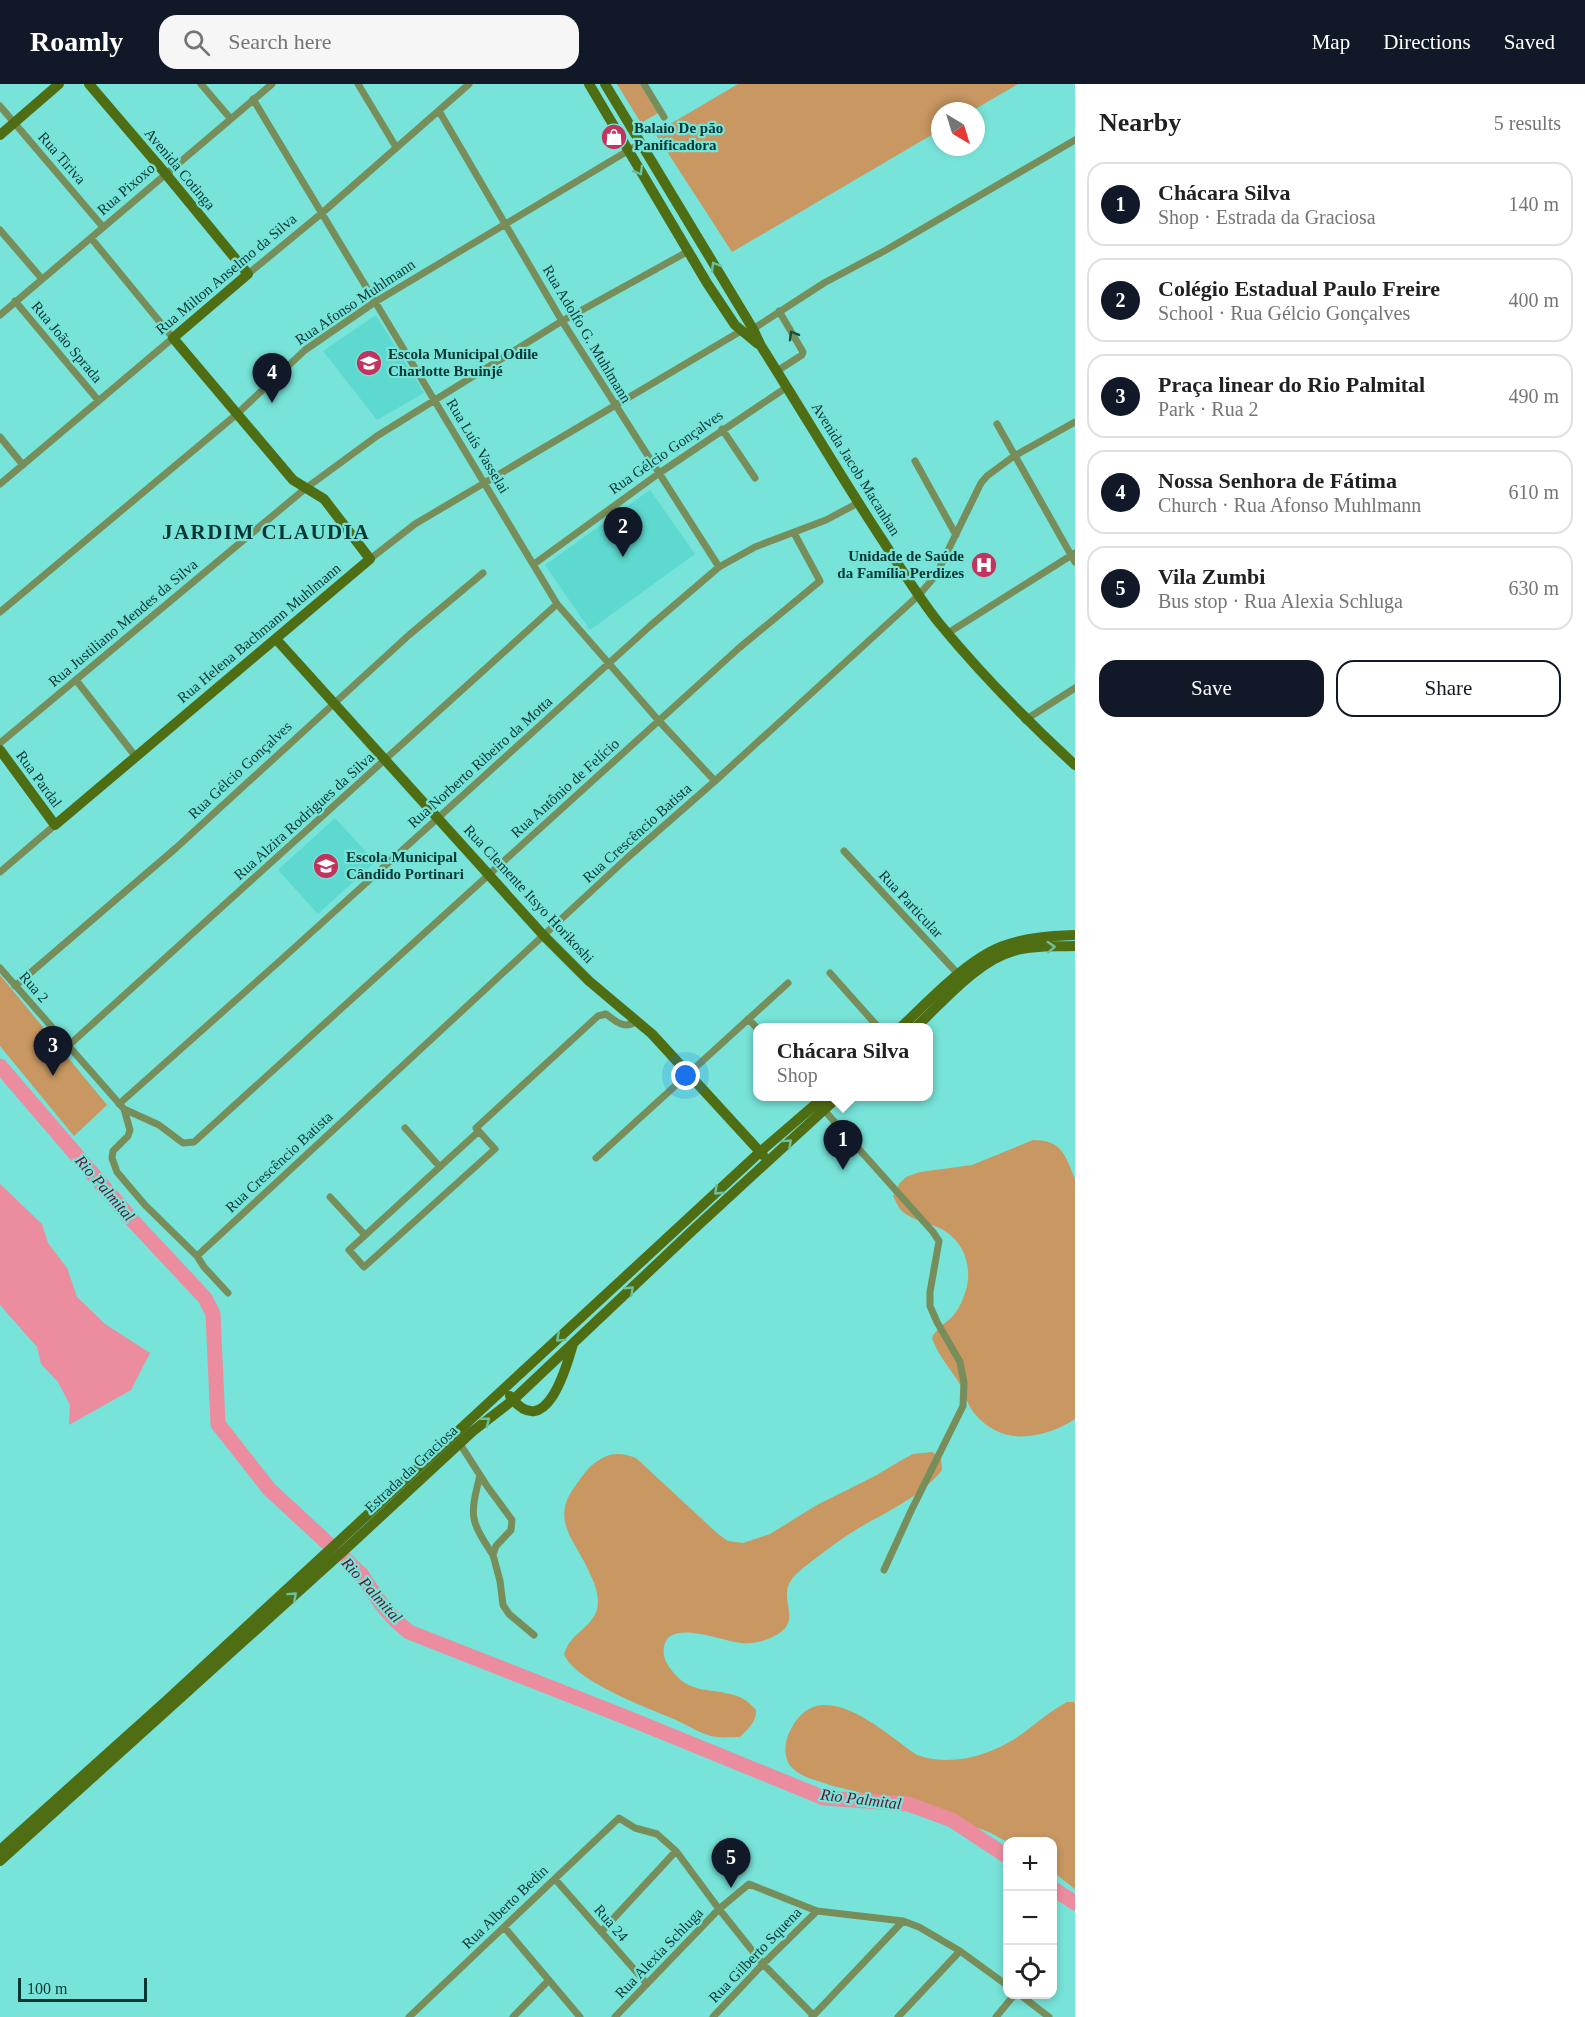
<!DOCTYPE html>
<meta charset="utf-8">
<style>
:root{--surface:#fff;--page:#f6f6f6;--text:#202124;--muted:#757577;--line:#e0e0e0;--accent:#111827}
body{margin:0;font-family:Georgia,serif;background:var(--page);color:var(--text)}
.controls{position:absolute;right:18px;bottom:18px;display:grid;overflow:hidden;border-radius:12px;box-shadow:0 3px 9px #0003}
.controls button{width:54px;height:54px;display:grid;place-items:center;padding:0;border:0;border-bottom:2px solid var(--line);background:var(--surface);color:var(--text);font:30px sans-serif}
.compass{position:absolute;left:931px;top:18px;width:54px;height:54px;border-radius:50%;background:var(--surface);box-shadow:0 3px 9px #0003;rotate:142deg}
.scale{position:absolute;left:18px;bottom:15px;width:129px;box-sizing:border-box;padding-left:6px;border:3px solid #023632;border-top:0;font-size:16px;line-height:21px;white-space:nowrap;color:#023632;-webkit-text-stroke:4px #77e3d9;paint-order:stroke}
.you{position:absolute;left:686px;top:992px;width:21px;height:21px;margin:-15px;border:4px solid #fff;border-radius:50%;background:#1a73e8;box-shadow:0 0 0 9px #1a73e833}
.badge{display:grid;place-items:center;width:39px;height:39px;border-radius:50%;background:var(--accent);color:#fff;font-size:20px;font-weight:700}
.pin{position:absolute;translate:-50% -50px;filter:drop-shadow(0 2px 3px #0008)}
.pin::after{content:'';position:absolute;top:32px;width:21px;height:18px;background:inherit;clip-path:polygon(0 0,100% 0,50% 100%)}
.popup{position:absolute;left:753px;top:939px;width:180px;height:78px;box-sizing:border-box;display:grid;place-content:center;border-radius:12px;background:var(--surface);filter:drop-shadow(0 2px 4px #0005);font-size:20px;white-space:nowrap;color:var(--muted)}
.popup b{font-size:22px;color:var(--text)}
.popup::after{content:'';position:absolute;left:50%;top:100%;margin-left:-12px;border:12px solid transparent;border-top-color:var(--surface)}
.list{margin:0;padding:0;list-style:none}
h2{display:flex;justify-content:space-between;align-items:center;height:78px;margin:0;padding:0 24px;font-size:26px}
h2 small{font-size:20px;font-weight:400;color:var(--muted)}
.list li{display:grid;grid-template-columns:39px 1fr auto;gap:18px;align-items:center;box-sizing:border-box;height:84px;margin:0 12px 12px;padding:0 12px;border:2px solid var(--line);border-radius:18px}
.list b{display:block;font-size:22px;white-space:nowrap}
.list p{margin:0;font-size:20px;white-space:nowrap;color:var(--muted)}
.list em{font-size:20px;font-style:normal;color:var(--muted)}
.actions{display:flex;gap:12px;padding:18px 24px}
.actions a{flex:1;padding:14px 0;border:2px solid var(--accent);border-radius:18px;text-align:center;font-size:21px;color:var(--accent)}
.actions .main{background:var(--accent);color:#fff}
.icon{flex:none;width:33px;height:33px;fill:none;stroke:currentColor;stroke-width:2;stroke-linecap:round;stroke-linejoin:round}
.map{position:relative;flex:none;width:1075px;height:1933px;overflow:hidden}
header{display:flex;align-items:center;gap:36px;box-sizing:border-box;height:84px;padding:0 30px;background:var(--accent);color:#fff}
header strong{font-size:28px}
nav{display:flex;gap:33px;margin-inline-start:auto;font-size:21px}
.search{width:420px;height:54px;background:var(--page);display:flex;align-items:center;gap:15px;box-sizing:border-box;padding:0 21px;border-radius:18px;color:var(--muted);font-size:22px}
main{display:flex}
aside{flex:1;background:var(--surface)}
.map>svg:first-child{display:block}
.built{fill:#5ed9cf}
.green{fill:#c89762}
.water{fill:#eb8c9f}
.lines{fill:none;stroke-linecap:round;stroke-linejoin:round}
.river{stroke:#eb8c9f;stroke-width:15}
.street{stroke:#778e5a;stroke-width:7}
.secondary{stroke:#4f6e13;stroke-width:10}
.oneway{stroke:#6bc09e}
.oneway2{stroke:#1f4c3c}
.labels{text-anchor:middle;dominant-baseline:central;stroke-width:4.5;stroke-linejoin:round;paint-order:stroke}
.poi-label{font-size:15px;font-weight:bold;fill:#023632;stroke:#77e3d9;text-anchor:start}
.street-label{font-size:15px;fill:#023632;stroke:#77e3d9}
.water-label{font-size:16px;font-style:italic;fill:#64102b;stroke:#77e3d9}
.district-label{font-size:21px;font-weight:bold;letter-spacing:1.5px;fill:#023632;stroke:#77e3d9}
</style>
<header>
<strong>Roamly</strong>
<div class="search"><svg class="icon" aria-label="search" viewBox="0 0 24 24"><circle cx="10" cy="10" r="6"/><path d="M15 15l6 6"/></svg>Search here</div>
<nav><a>Map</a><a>Directions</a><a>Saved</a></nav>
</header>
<main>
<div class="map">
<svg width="1075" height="1933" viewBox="0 0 1075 1933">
<rect width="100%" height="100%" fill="#77e3d9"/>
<path class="built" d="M376 231 424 309 377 336 323 267Z
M650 406 695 470 590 546 545 481Z
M335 734 375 778 318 830 278 786Z"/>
<path class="green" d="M617 0H640L658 29 641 39Z
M738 0H1018L972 27H940V46L732 168 655 49Z
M0 891 107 1021 74 1052 0 962Z
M1033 1056C1062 1056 1065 1071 1075 1095V1335C1044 1355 1002 1363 975 1330 967 1321 964 1307 958 1297 948 1282 938 1271 932 1254 936 1245 944 1240 951 1234 958 1227 962 1218 965 1209 973 1187 966 1160 945 1147 932 1139 915 1138 903 1128 898 1124 896 1117 893 1112L899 1100 906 1093 920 1088 972 1081Z
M932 1368 941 1373 942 1386C921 1413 886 1428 857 1445 842 1454 829 1464 816 1474 808 1480 798 1487 792 1495 775 1517 809 1539 768 1555 761 1558 749 1560 742 1559 724 1558 674 1536 665 1559 662 1567 664 1577 670 1584 689 1611 707 1603 734 1611 744 1614 749 1618 756 1626 757 1637 748 1645 740 1653 733 1653 724 1654 717 1653 701 1651 688 1641 674 1635 648 1624 574 1597 564 1570 566 1566 567 1561 570 1558 580 1545 598 1537 598 1518 598 1509 595 1500 591 1492 577 1457 548 1437 576 1401 580 1395 585 1388 590 1383 606 1369 617 1367 636 1374L718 1450 728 1457 743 1459 770 1450 817 1421 875 1392 900 1377 913 1370Z
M1067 1618H1075V1805L1053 1788 1052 1758C1040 1758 1018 1760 1007 1757 1001 1756 996 1751 991 1749 981 1745 971 1741 961 1738 938 1730 914 1722 891 1716 872 1711 852 1707 833 1702 820 1697 797 1693 789 1680 783 1670 785 1655 791 1645 821 1587 884 1649 917 1671 949 1683 989 1672 1016 1654 1034 1642 1048 1628 1067 1618Z"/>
<path class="water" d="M0 1100 42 1140 48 1159 67 1184 77 1213 105 1240 150 1269 131 1306 69 1341 70 1321 58 1298 41 1280 37 1263 0 1221Z"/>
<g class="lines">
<path class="river" d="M0 982 133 1137 205 1214 213 1230 218 1340 269 1405 361 1490 382 1521 396 1537 409 1548 628 1634 824 1714 908 1720 952 1736 1008 1773
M1052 1804 1075 1819"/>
<path class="street" d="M201 0 230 34
M358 0 396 63
M644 0 664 33
M253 15 557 520 659 637 715 697
M0 22 103 143
M439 27 562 237 719 483
M0 146 42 195
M248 190 322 129 469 0
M15 217 98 316
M0 231 272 0
M753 245 824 199 886 166 1075 56
M777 287 802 271 803 268 779 227
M997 340 1075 478
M722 345 755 394
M0 353 23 381
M915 377 956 451
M0 400 173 254 91 154
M370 475 415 440 741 247
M534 480 658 390 787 303
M0 528 237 330 305 266 375 218 641 59
M948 549 1075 469
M76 596 136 673
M1025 636 1075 604
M0 659 306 404 377 352 562 237 687 168
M844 767 959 891
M0 788 55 741
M0 884 124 1025 159 1041 183 1059 194 1058 739 564 820 497 794 449
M830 889 879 944
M15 902 176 764 409 551 483 489
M748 935 758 945
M68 962 557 520
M119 1020 282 875 650 542 719 483 755 463 826 436 858 419
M124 1025 130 1046 128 1052 113 1067 112 1074 117 1088 145 1121 197 1172 204 1183 228 1209
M824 1026 933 1148 939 1157 930 1208V1222L937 1238 960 1278 964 1299 963 1322 911 1427 884 1486
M405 1044 440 1083
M479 1047 349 1166 364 1183 495 1065 476 1044 598 932 606 930C617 938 624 946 637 937
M596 1074 788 899
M330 1113 365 1151
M197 1172 626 775 715 697 919 511 936 491 981 399 987 392 1014 372 1075 338
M460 1360 487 1402 512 1436 511 1446 496 1462 493 1471 500 1497 503 1521 509 1530 534 1551
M480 1391C470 1432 469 1435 493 1471
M555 1795 647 1900
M504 1843 580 1933
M601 1848 676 1767
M1019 1910 1049 1933
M409 1933 619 1734 635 1744 657 1750 676 1767 719 1825 763 1880 813 1931
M513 1933 549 1896
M615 1933 719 1825 749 1800 817 1827 903 1837 919 1843 960 1867 1008 1902
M713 1933 763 1880 817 1827
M812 1933 903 1837
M898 1933 960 1867
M996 1933 1015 1910"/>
<path class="secondary" d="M589 0 707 199 735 241 758 260
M605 0 753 245 761 262C803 328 842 395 885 460 902 486 919 514 939 539 981 590 1026 636 1075 681
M0 51 59 0
M276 555 544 852 589 897 652 950 763 1071
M0 666 55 741 370 475 324 415 293 396 173 254 248 190 165 89 89 0
M900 944C928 918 970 872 1006 861 1028 853 1052 852 1075 851
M915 944C943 918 977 877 1014 867 1033 861 1055 863 1075 862
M510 1312C545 1359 566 1285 573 1260
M0 1766 166 1617 760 1068 825 1012
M0 1777 350 1461 473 1347 513 1316 693 1146 839 1012"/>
</g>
<defs><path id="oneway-chevron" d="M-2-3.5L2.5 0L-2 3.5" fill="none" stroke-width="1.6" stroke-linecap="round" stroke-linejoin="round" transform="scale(1.5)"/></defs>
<g class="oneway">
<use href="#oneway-chevron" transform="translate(639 87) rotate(59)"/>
<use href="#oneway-chevron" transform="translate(715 182) rotate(-121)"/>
<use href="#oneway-chevron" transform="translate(1051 863) rotate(-3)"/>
<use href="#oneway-chevron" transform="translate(788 1059) rotate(-42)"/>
<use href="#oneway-chevron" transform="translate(718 1107) rotate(137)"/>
<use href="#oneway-chevron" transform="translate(630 1206) rotate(-43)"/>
<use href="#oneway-chevron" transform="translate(560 1254) rotate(138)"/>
<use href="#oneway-chevron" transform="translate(486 1337) rotate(-38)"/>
<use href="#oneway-chevron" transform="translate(293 1512) rotate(-42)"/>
</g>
<use class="oneway2" href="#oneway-chevron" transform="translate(793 251) rotate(-120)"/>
<defs>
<g id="shop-disc" transform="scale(1.35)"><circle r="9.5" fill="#c2345e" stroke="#77e3d9"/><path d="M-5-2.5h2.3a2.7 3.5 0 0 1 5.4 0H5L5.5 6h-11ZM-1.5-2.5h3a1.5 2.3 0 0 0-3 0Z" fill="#fff"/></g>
<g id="school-disc" transform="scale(1.35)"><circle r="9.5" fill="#c2345e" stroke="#77e3d9"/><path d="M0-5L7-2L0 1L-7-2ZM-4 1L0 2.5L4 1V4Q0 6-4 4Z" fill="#fff"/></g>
<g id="hospital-disc" transform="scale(1.35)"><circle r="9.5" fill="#c2345e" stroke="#77e3d9"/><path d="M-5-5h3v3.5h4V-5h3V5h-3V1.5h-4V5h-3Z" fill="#fff"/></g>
</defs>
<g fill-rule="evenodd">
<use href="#shop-disc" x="614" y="53"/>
<use href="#school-disc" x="369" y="279"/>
<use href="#hospital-disc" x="984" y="481"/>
<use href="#school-disc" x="326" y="782"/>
</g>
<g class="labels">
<g class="poi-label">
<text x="634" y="44">Balaio De pão<tspan x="634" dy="17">Panificadora</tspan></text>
<text x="388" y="270">Escola Municipal Odile<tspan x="388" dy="17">Charlotte Bruinjé</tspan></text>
<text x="964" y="472" text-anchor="end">Unidade de Saúde<tspan x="964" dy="17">da Família Perdizes</tspan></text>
<text x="346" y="773">Escola Municipal<tspan x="346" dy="17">Cândido Portinari</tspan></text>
</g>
<g class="street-label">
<text transform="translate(62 74) rotate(49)">Rua Tiriva</text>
<text transform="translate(180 85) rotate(50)">Avenida Cotinga</text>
<text transform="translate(126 105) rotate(-41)">Rua Pixoxo</text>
<text transform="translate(226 190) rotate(-40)">Rua Milton Anselmo da Silva</text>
<text transform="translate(355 218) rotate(-34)">Rua Afonso Muhlmann</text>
<text transform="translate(587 250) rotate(59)">Rua Adolfo G. Muhlmann</text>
<text transform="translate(67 258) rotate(50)">Rua João Sprada</text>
<text transform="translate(478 362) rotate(59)">Rua Luís Vasselai</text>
<text transform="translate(666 368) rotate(-35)">Rua Gélcio Gonçalves</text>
<text transform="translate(856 385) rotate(58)">Avenida Jacob Macanhan</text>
<text transform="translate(123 539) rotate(-40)">Rua Justiliano Mendes da Silva</text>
<text transform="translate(259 549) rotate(-40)">Rua Helena Bachmann Muhlmann</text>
<text transform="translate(480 678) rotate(-42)">Rua Norberto Ribeiro da Motta</text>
<text transform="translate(240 686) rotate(-43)">Rua Gélcio Gonçalves</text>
<text transform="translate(39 695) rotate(54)">Rua Pardal</text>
<text transform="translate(565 704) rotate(-42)">Rua Antônio de Felício</text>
<text transform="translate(304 732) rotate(-42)">Rua Alzira Rodrigues da Silva</text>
<text transform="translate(637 749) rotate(-42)">Rua Crescêncio Batista</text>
<text transform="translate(529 810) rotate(47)">Rua Clemente Itsyo Horikoshi</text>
<text transform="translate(911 820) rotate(47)">Rua Particular</text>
<text transform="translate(34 903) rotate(49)">Rua 2</text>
<text transform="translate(279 1078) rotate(-43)">Rua Crescêncio Batista</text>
<text transform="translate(411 1385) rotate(-43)">Estrada da Graciosa</text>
<text transform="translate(505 1823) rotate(-44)">Rua Alberto Bedin</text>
<text transform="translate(611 1839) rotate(49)">Rua 24</text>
<text transform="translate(659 1869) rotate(-46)">Rua Alexia Schluga</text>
<text transform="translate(755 1871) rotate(-46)">Rua Gilberto Squena</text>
</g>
<g class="water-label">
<text transform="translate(105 1104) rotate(49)">Rio Palmital</text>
<text transform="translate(372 1506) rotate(48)">Rio Palmital</text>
<text transform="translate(861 1715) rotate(7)">Rio Palmital</text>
</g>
<g class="district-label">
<text x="266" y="448">JARDIM CLAUDIA</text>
</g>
</g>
</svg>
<div class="controls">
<button>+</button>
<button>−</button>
<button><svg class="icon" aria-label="locate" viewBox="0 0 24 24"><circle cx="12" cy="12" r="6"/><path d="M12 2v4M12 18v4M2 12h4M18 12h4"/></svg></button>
</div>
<svg class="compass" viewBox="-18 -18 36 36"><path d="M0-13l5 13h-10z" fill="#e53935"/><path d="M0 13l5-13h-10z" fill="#757577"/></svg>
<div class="scale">100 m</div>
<div class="you"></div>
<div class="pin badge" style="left:843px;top:1086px">1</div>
<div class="popup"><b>Chácara Silva</b>Shop</div>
<div class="pin badge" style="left:623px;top:473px">2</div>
<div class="pin badge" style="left:53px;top:992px">3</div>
<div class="pin badge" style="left:272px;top:319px">4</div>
<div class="pin badge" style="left:731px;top:1804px">5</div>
</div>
<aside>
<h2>Nearby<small>5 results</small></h2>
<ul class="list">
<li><span class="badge">1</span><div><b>Chácara Silva</b><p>Shop · Estrada da Graciosa</p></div><em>140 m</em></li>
<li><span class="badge">2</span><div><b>Colégio Estadual Paulo Freire</b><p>School · Rua Gélcio Gonçalves</p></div><em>400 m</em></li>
<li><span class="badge">3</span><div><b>Praça linear do Rio Palmital</b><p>Park · Rua 2</p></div><em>490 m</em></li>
<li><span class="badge">4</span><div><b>Nossa Senhora de Fátima</b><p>Church · Rua Afonso Muhlmann</p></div><em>610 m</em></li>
<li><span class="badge">5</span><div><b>Vila Zumbi</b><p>Bus stop · Rua Alexia Schluga</p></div><em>630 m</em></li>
</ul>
<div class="actions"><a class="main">Save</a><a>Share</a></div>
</aside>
</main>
